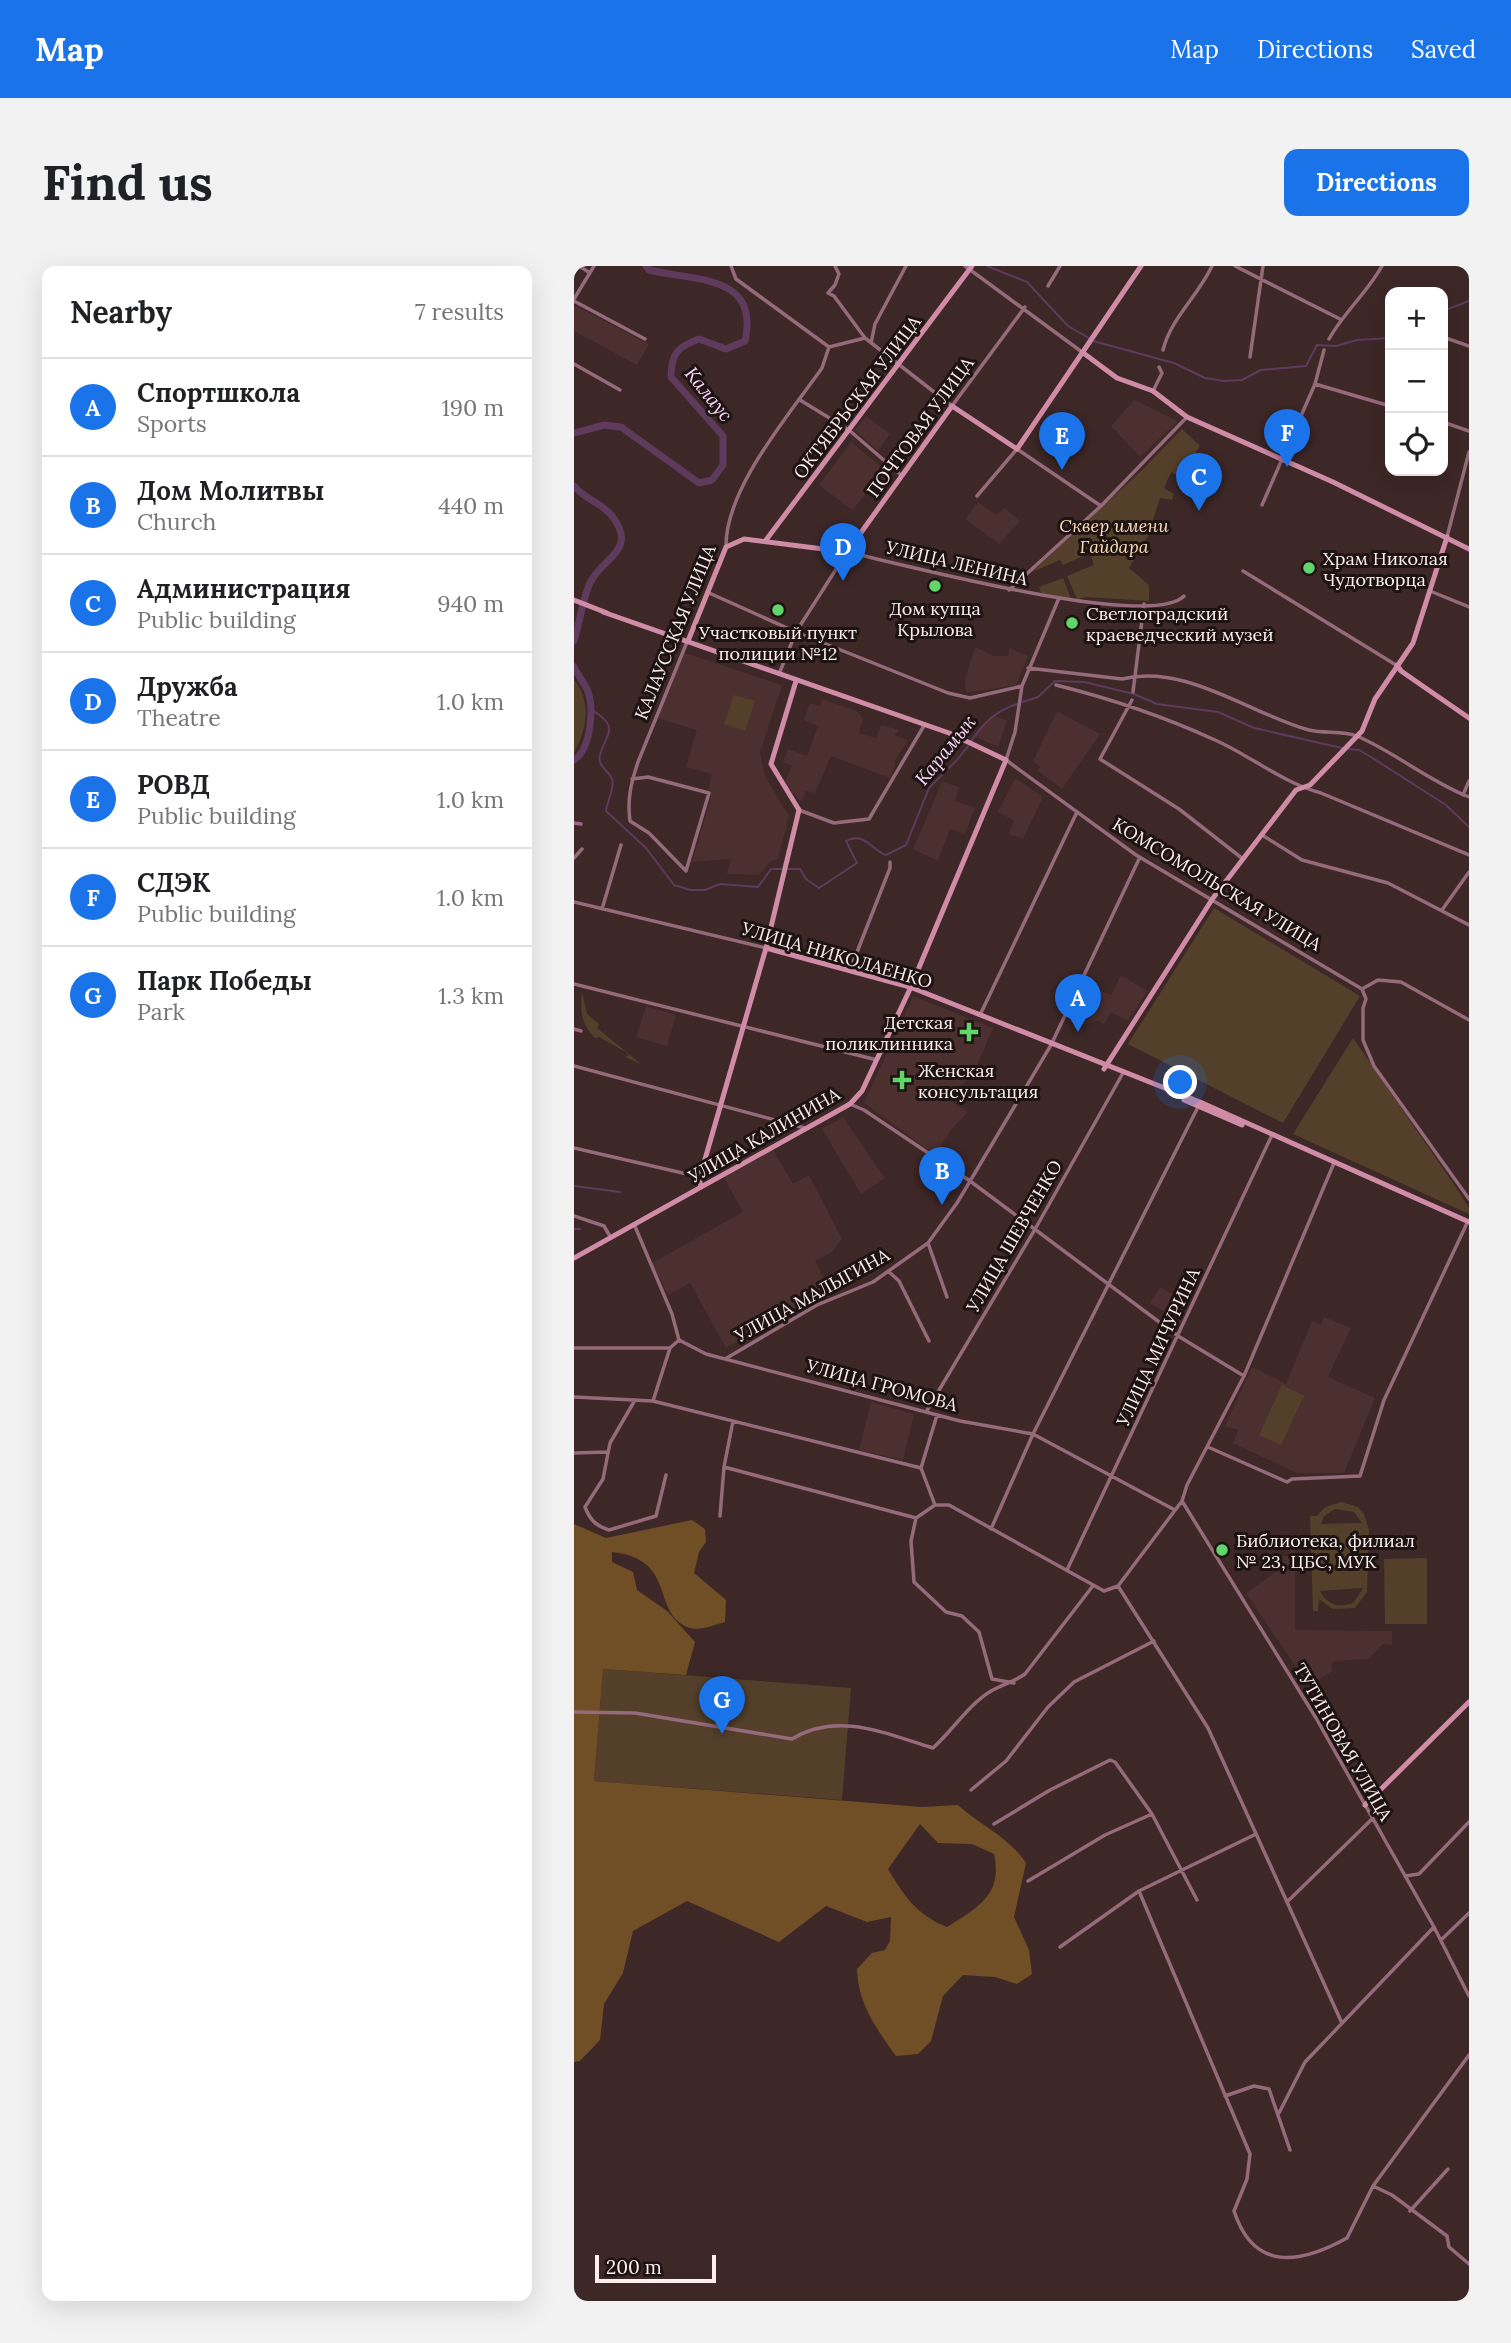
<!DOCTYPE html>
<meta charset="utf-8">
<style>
:root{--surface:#fff;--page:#f2f2f2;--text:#202124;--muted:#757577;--line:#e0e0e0;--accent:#1a73e8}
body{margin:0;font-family:Lora,serif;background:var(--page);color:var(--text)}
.controls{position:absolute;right:21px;top:21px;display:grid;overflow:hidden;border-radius:14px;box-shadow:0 7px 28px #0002}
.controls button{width:63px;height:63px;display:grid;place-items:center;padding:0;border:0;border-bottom:2px solid var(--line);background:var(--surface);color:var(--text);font:35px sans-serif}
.scale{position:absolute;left:21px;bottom:18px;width:121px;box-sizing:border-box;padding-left:7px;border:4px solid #feeeee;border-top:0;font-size:19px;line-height:24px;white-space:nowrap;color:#feeeee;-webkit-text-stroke:5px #1d1313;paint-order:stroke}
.you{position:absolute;left:607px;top:817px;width:24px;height:24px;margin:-18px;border:5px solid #fff;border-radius:50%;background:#1a73e8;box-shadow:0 0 0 10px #1a73e833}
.badge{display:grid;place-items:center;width:46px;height:46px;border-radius:50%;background:var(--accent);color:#fff;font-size:23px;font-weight:700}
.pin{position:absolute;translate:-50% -58px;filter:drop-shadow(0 2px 4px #0008)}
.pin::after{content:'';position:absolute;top:37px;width:24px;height:21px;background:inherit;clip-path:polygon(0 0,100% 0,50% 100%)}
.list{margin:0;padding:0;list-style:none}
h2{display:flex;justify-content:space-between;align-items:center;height:91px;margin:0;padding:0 28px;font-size:30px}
h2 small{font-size:23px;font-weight:400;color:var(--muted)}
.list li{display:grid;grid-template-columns:46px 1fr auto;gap:21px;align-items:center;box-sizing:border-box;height:98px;padding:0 28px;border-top:2px solid var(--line)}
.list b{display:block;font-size:26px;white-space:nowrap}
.list p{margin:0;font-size:23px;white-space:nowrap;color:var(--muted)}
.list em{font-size:23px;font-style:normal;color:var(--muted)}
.icon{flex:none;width:38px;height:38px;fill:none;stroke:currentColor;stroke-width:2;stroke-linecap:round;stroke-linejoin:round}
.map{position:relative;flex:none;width:895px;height:2035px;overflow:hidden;border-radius:14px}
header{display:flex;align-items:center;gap:42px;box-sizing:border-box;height:98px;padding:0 35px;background:var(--accent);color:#fff}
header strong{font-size:33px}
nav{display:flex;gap:38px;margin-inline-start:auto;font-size:24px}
.intro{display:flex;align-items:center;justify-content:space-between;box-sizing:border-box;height:168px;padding:0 42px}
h1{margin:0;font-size:49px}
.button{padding:18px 32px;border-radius:14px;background:var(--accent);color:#fff;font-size:24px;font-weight:700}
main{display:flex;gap:42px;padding:0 42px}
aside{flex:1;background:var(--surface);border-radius:14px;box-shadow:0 7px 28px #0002}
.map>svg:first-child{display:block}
.built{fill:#4c2f2f}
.green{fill:#54402a;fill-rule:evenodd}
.forest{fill:#714f26;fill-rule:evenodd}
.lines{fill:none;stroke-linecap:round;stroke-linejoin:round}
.stream{stroke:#5e3a5c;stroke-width:2}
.river{stroke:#5e3a5c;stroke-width:7}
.street{stroke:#956a7b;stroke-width:3.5}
.secondary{stroke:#d08ba7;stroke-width:5}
.poi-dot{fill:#61d46a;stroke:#1d1313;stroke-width:2.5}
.labels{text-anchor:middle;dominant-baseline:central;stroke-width:6;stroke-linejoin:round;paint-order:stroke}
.street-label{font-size:18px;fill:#feeeee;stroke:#1d1313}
.park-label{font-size:18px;font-style:italic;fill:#fedcb7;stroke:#1d1313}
.poi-label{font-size:18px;fill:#feeeee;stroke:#1d1313;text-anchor:start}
.water-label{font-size:19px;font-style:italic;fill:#fcd7f9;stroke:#1d1313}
</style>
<header>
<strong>Map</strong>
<nav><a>Map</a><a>Directions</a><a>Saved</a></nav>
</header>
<div class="intro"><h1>Find us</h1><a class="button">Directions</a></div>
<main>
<aside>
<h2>Nearby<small>7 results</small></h2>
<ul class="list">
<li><span class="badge">A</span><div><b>Спортшкола</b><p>Sports</p></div><em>190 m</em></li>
<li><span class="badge">B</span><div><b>Дом Молитвы</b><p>Church</p></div><em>440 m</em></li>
<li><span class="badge">C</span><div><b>Администрация</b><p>Public building</p></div><em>940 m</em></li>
<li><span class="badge">D</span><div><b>Дружба</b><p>Theatre</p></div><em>1.0 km</em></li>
<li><span class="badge">E</span><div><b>РОВД</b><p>Public building</p></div><em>1.0 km</em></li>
<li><span class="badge">F</span><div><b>СДЭК</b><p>Public building</p></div><em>1.0 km</em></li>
<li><span class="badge">G</span><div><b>Парк Победы</b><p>Park</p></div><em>1.3 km</em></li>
</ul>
</aside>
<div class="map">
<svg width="895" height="2035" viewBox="0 0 895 2035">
<rect width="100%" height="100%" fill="#3d2727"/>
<path class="built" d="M0 39 75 78 63 99 0 65Z
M560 134 604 155 566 191 537 160Z
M292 150 316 168 304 185 281 164Z
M277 176 312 205 278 244 245 219Z
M404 236 422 249 431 242 446 255 425 278 391 253Z
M401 381 420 390H434L436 382 454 390 442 419 392 427 391 414Z
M108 386 208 419 186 486 191 510 215 550 204 593 197 595 185 609 153 608 157 593 118 596 136 535 137 525 134 524 138 508 112 501 123 464 83 452Z
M248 433 283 445 289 453 285 467 302 472 307 459 325 464 320 469 334 474 320 496 322 498 316 512 257 490 241 527 232 525 227 536 211 516 218 500 209 496 214 483 233 490 244 460 230 454 236 437 246 440Z
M483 445 526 468 488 523 464 505 466 501 459 495Z
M421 450 433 455 424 481 400 470Z
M441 512 469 531 449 573 435 568 440 555 424 546Z
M368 516 385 521 381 535 401 542 391 568 376 563 364 595 339 583Z
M547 709 573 725 554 755 537 746 530 758 524 755 505 759 495 754 499 746 504 747 516 720 537 729Z
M339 730 419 762 398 811 371 832 394 846 376 865 361 889 290 837Z
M72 740 102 749 93 780 62 771Z
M269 851 311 912 287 928 248 863Z
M198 882 219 918 235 909 268 973 258 986 241 995 256 1025 152 1082 116 1017 94 1029 78 997 169 946 149 910Z
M586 1021 612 1036 602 1052 576 1037Z
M750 1051 777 1062 754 1111 801 1132 770 1207H722L659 1177 664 1164 651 1160 678 1101 712 1118 738 1055 747 1059Z
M297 1136 340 1148 329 1194 285 1184Z
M716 1278H721V1364L818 1365V1379L809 1378 794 1393 760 1395 757 1399 759 1405 734 1419 672 1327 706 1303V1290H716Z"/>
<path class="green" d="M608 163 626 180 621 188 625 191 614 215 597 206 590 222 600 228 598 234 586 232 574 270 555 302 575 319V335L513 331 503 333 493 310 520 299 516 287 489 299 486 294 458 306 567 205Z
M489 312 497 333 468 329 465 321Z
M0 413C18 437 13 462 0 487Z
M160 429 181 435 171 465 150 458Z
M640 642 786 730 709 857 554 778Z
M8 726 13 748 25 758 23 762 67 798 51 791 55 790 52 786 25 771 21 772C7 758 6 744 8 726Z
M779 772 881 920 895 942V948L719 868Z
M708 1119 730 1130 707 1179 685 1169Z
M768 1236 784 1241 790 1248 795 1264 793 1326 781 1342 759 1343 745 1333 744 1345H739L736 1250H743L751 1241ZM761 1243 780 1246 788 1257 747 1258 750 1250ZM789 1322 780 1336C766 1343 753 1339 746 1325Z
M853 1292V1358H811L810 1293Z
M29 1403 277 1422 268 1534 20 1515Z"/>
<path class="forest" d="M118 1254 131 1263 132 1276 125 1286 120 1307 152 1334 151 1356C139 1359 125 1366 113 1361 77 1345 103 1293 38 1286V1296L59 1306 63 1324 93 1345 121 1376 112 1409 29 1403 20 1515 348 1541 384 1539C406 1559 436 1572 452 1597L440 1651 455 1684 458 1708 443 1718 421 1711 389 1709 369 1730 357 1775 344 1788 322 1790C302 1762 284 1738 283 1703L298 1687 311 1684 316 1675 317 1651 293 1656 252 1640 205 1676 113 1635 59 1665 49 1707 30 1738 26 1774 6 1795 0 1796V1258L32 1272ZM346 1558 364 1577 398 1578 420 1588C429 1629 404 1641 373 1661 343 1649 330 1630 314 1603Z"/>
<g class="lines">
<path class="stream" d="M413 0 453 16 494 60 515 72
M869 45 895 35
M519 75 600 97 631 112 650 115 668 114 687 104 732 100 743 79 762 80 783 74 816 72
M448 436 464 431 481 415 510 416 560 428 583 438 644 446 680 462 768 482
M18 444C47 462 32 467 26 489 23 500 35 505 38 513 41 523 33 535 32 545L72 582 100 619 116 624H131L146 618 184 621 197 603H226L232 613 245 622 283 597 272 575C290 565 299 585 312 589L332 579 355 522 383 494 394 480
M397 475C410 457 421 445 443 438
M774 483 785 484 797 491 872 539 895 561
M0 920 46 926
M0 963H6"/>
<path class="river" d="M0 167 30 159 47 161 125 217 138 214 149 199V170L97 111C97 88 103 81 125 73L152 83 171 75C186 8 120 15 75 4L72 0
M0 220C10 233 27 236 38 250 65 285 27 292 16 317 8 334 6 356 0 375
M0 401C4 410 11 417 14 426 20 443 17 483 0 494"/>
<path class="street" d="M5 0 16 7
M157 0 162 13 255 81
M261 0 265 8 261 19 254 27 260 30 291 72 378 140 451 41
M391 0 508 86
M661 0 766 53
M474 20 486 0
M0 33 20 0
M0 35 71 73
M869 71 895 80
M755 73C770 46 793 27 808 0
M297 77 301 58 332 0
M589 84C597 52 624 30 638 0
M676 91 689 0
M0 98 46 124
M741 118 816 140
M579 125 588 107 585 101
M226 134 275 164 327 209
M869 156 895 165
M403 230 443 183 527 240
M688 239 741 118 750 84
M873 271 895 186
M152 281C151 223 215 149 248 102L255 81 291 72
M669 305 822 399
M435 324 527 240 613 151
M856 325 895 341
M133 326 222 366 374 427 396 432 448 420
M485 332 448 420 441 466 432 494 562 589 788 723 804 714 827 716 895 754
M454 402 548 413C612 397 676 448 735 464 751 468 768 464 783 470 822 487 855 515 895 531
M205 408 222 366 273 286C324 297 576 365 610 330
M482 419C534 432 593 452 641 474 677 490 709 517 747 527L895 589
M559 426 570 338
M558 434 526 493 605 543 669 593
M58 513 74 511 135 527 112 605 75 567 56 555C53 533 57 517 64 496L113 376
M889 529 895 515
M225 544 260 557 295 553 351 458
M0 557 7 558
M688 569 728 594 814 617 895 659
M0 592 8 583
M0 636 192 682
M28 643 47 579
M868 644 895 606
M276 704 316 602V596
M0 718 303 794
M788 723 792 733 789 742V774L800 800 895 933
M406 749 503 546
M0 763 7 765
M0 800 231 862
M276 838 290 844 396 915 604 1070 670 1110
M0 882 126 911
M760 897 670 1110 613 1219 608 1235 742 1452 860 1661 895 1730
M0 950 30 960 37 972
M60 958 98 1048 105 1074
M354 977 373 1031
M314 1005 325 1015 355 1075
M105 1074 132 1088 386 1155 459 1168 599 1243
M0 1082H96L105 1074
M151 1093 243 1039 299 1016 354 977 383 937 477 779 566 591
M0 1131 79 1135 347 1202
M61 1134 36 1177 29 1213 11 1241C16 1254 22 1260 35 1264L82 1250 92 1209
M79 1135 96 1082
M352 1146 460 965 549 807
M634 1181 713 1216 718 1213 786 1210 810 1134 894 955
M0 1187 33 1186
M150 1201 342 1252 361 1239H375L530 1325 544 1320 608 1235
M361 1239 347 1202 363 1149
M146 1250 150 1201 159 1155
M342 1252 337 1275 340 1316 372 1346 388 1350 405 1366 418 1413 440 1417
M417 1263 459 1168 624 841
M493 1304 698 869
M544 1320 634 1462 767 1755
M0 1446 61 1447 218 1473C264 1445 312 1468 359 1482 379 1464 394 1439 417 1425 429 1418 440 1416 451 1408L518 1321
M397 1524 432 1495 474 1441 500 1416 580 1375
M420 1558 476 1524 536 1494 541 1496 578 1548 623 1634
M831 1610 845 1608 895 1556
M454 1615 531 1569 578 1548
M565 1625 676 1888 673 1913 660 1945C680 2006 726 1998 773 1972L799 1920 895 1789
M713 1636 798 1553
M867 1674 895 1647
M486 1681 565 1625 682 1568
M651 1830 680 1820 695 1823 716 1884
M705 1847 731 1796 860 1661
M799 1920 818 1929 873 1970 875 1981 895 1998
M836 1945 874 1903"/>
<path class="secondary" d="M508 86 543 112 579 125 613 151 759 216 895 283
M192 274 398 0
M0 334 33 347
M114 375 152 281 170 273 273 286 378 140 443 183 567 0
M823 399 827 405 895 452
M192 682 336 721 626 836 895 956
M530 803 639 632 722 524 736 519 788 465 801 433 839 377 873 271
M610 834 668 859
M127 920 125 914 192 682 225 544 197 498 222 415
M0 992 276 838 288 825 336 723 432 494 375 467 29 346
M791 1539 895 1436"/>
</g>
<g class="poi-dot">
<circle cx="735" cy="302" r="7"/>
<circle cx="361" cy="320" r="7"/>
<circle cx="204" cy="344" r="7"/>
<circle cx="498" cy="357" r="7"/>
<path d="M391.5 755.5h7v7h7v7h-7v7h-7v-7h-7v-7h7z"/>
<path d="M324.5 803.5h7v7h7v7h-7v7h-7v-7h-7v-7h7z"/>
<circle cx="648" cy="1284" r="7"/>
</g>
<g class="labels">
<g class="street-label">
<text transform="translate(283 131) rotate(-53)">ОКТЯБРЬСКАЯ УЛИЦА</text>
<text transform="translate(346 161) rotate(-54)">ПОЧТОВАЯ УЛИЦА</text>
<text transform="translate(383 297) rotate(13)">УЛИЦА ЛЕНИНА</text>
<text transform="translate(101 366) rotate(-68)">КАЛАУССКАЯ УЛИЦА</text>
<text transform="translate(643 618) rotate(31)">КОМСОМОЛЬСКАЯ УЛИЦА</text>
<text transform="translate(263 689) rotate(16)">УЛИЦА НИКОЛАЕНКО</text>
<text transform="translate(190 869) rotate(-30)">УЛИЦА КАЛИНИНА</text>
<text transform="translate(440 970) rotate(-60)">УЛИЦА ШЕВЧЕНКО</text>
<text transform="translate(238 1029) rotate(-29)">УЛИЦА МАЛЫГИНА</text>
<text transform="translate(584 1081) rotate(-65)">УЛИЦА МИЧУРИНА</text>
<text transform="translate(308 1119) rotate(15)">УЛИЦА ГРОМОВА</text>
<text transform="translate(769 1476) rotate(60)">ТУТИНОВАЯ УЛИЦА</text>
</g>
<g class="park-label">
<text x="540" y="259">Сквер имени<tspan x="540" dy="21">Гайдара</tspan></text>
</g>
<g class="poi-label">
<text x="749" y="292">Храм Николая<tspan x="749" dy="21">Чудотворца</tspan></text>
<text x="361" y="342" text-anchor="middle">Дом купца<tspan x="361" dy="21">Крылова</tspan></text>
<text x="512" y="347">Светлоградский<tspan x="512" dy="21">краеведческий музей</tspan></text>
<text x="204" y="366" text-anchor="middle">Участковый пункт<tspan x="204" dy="21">полиции №12</tspan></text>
<text x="379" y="756" text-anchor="end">Детская<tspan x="379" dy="21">поликлинника</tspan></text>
<text x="344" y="804">Женская<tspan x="344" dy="21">консультация</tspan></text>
<text x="662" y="1274">Библиотека, филиал<tspan x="662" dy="21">№ 23, ЦБС, МУК</tspan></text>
</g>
<g class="water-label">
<text transform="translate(135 128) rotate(51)">Калаус</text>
<text transform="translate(371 484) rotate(-51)">Карамык</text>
</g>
</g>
</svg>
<div class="controls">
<button>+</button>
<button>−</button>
<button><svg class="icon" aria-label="locate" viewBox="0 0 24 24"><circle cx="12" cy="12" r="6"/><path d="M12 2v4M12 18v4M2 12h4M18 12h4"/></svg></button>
</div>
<div class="scale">200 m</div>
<div class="you"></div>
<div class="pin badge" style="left:504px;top:766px">A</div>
<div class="pin badge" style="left:368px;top:939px">B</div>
<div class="pin badge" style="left:625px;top:245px">C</div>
<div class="pin badge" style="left:269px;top:315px">D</div>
<div class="pin badge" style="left:488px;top:204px">E</div>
<div class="pin badge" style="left:713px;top:201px">F</div>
<div class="pin badge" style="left:148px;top:1468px">G</div>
</div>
</main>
